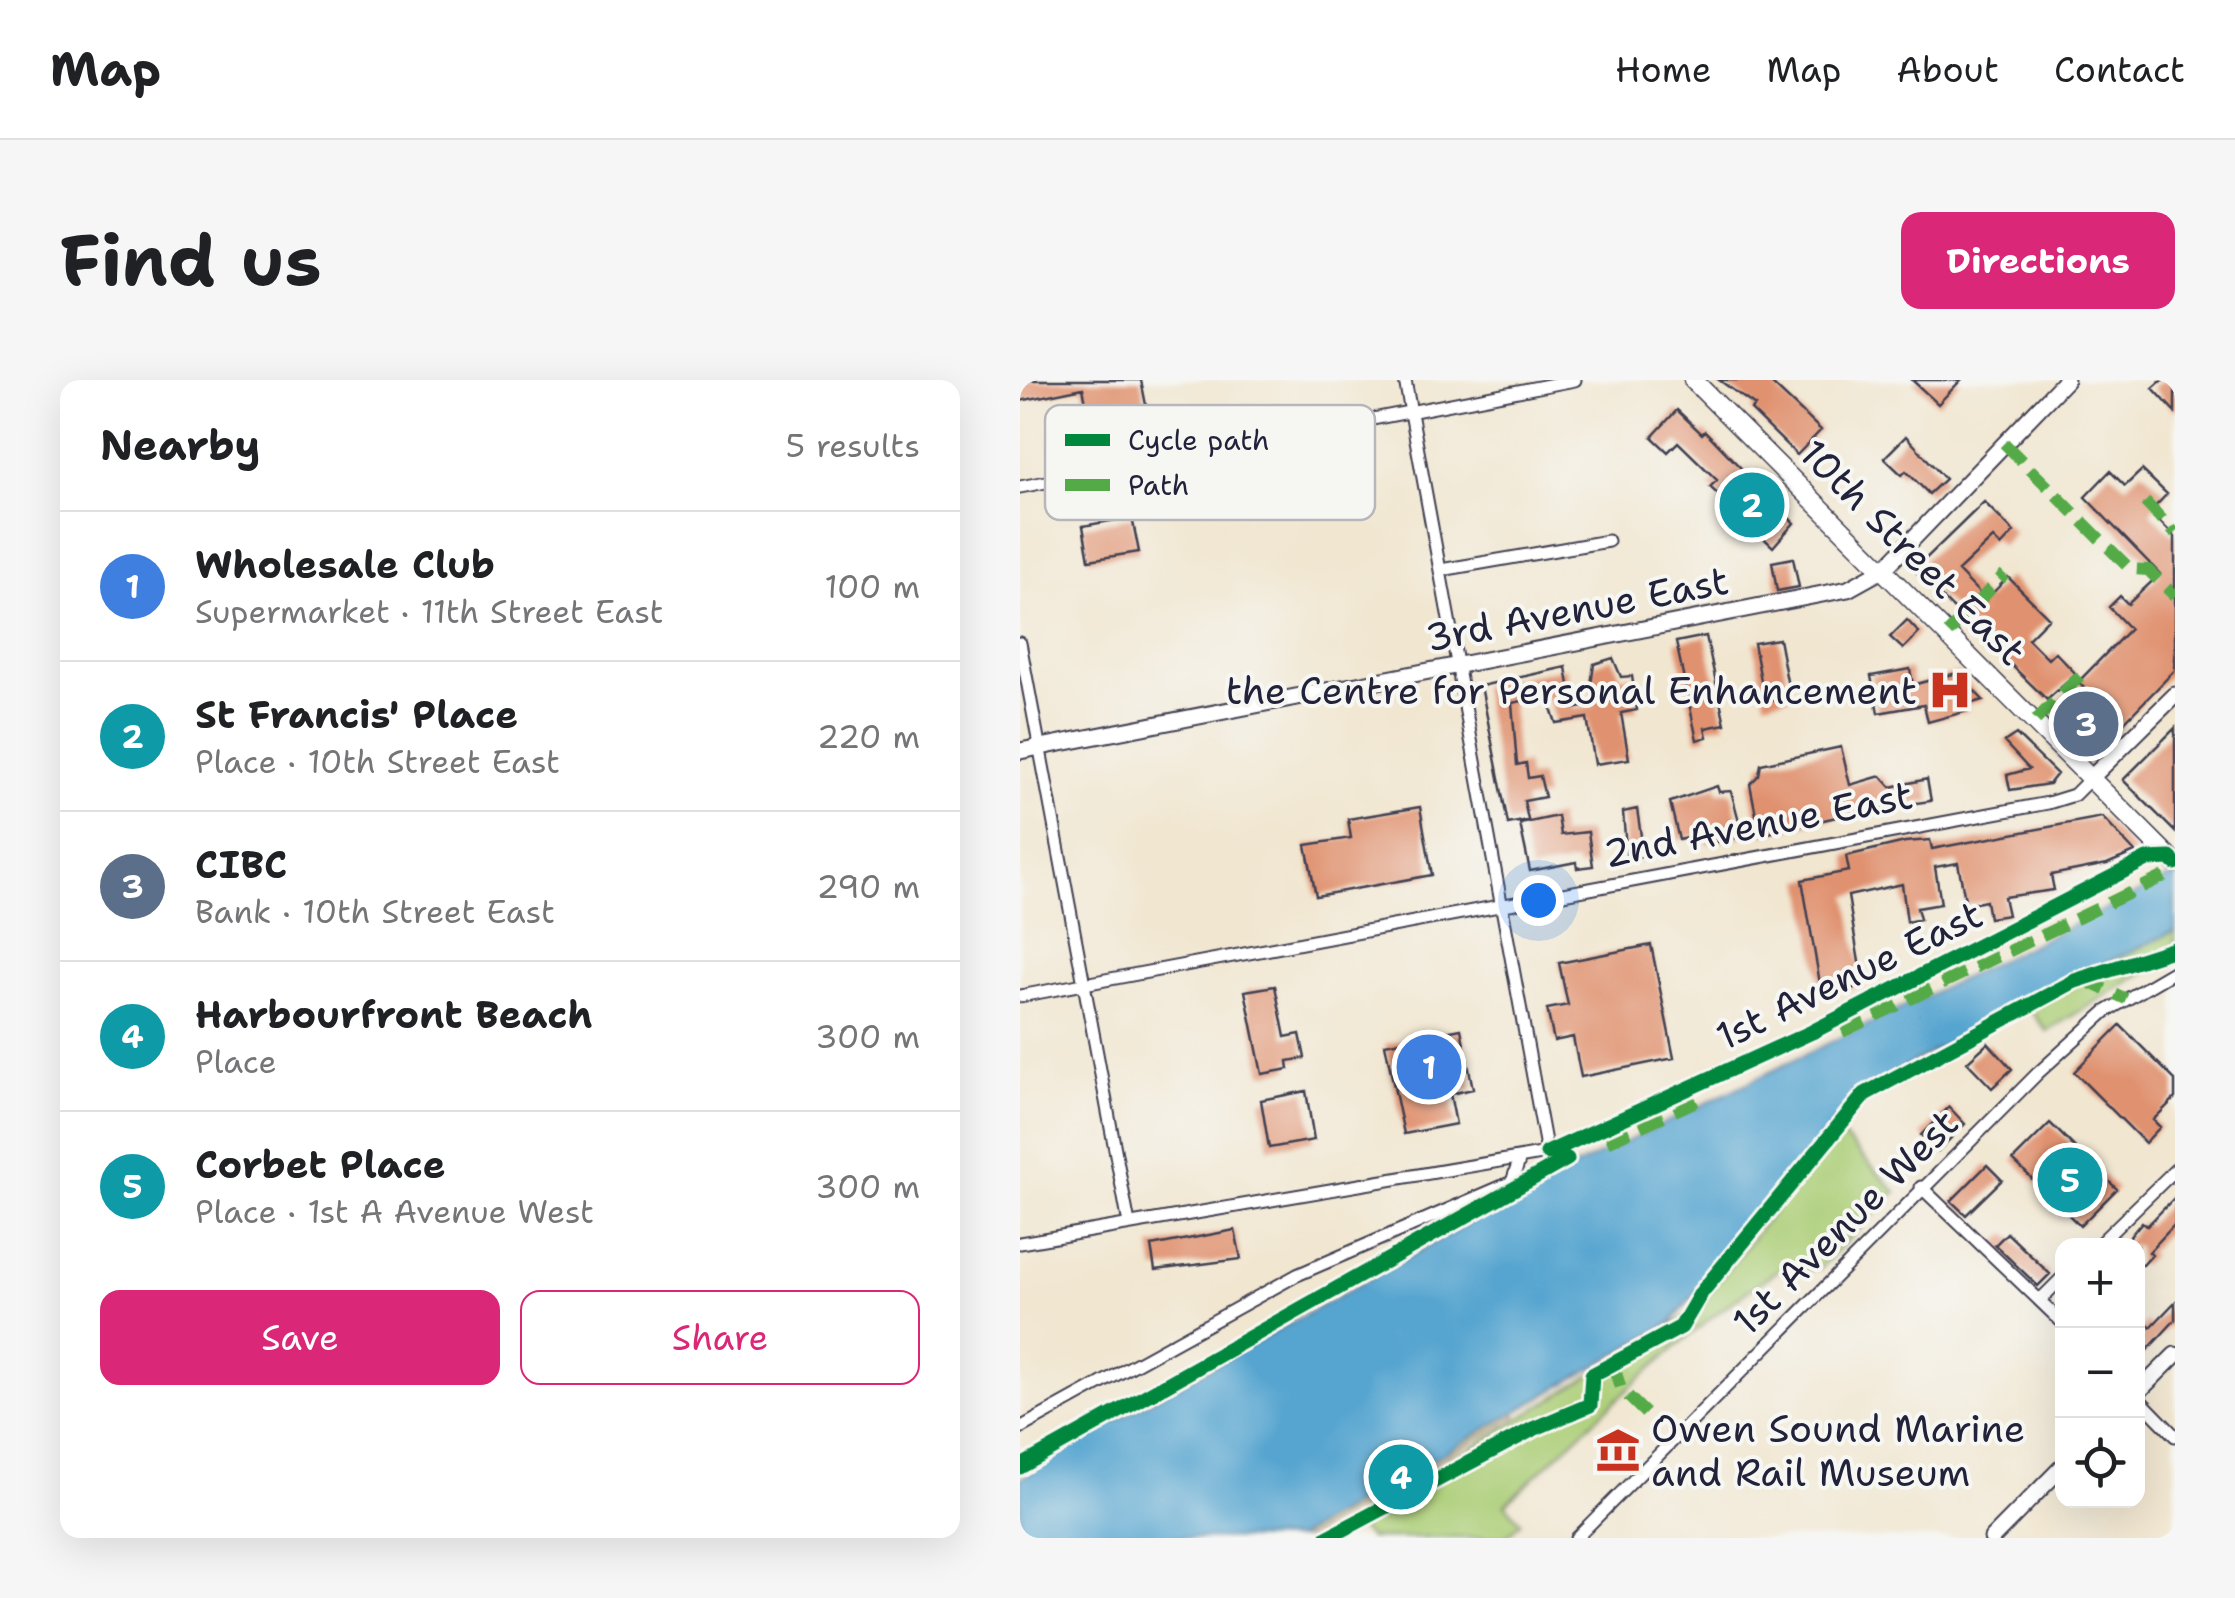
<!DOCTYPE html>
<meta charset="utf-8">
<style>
:root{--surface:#fff;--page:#f6f6f6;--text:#202124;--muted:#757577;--line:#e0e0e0;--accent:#db2777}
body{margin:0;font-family:"Shantell Sans",sans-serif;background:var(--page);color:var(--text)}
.controls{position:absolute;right:30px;bottom:30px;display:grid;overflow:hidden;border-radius:20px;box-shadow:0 10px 40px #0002}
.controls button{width:90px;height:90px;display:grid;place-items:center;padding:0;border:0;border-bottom:2px solid var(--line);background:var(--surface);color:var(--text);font:50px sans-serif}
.you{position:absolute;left:518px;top:520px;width:35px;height:35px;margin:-25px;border:8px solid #fff;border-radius:50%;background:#1a73e8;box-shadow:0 0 0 15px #1a73e833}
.badge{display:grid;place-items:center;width:65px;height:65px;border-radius:50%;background:var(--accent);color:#fff;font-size:32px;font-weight:700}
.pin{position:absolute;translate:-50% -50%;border:5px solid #fff;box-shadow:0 2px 10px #0006}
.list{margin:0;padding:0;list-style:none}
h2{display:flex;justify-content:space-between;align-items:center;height:130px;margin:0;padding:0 40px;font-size:42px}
h2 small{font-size:32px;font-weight:400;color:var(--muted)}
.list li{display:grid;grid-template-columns:65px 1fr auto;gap:30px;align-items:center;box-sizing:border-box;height:150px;padding:0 40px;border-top:2px solid var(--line)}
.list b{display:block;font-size:38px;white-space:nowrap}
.list p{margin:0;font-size:32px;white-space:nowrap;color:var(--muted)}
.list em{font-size:32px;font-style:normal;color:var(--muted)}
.actions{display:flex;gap:20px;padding:30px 40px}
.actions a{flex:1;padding:22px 0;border:2px solid var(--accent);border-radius:20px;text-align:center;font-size:35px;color:var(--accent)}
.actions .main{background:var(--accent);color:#fff}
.icon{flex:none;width:55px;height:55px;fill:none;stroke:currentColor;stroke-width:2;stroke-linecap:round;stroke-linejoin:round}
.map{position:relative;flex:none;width:1155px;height:1158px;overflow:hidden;border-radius:20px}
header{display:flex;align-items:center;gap:60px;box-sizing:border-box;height:140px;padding:0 50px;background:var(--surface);border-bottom:2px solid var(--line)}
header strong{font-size:48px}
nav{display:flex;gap:55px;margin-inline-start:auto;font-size:35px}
.intro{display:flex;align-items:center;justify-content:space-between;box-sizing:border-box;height:240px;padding:0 60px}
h1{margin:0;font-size:70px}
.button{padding:25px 45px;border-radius:20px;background:var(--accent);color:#fff;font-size:35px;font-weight:700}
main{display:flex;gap:60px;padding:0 60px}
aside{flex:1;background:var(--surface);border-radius:20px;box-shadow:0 10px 40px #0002}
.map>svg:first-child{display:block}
.green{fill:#acce77;stroke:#677859;stroke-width:2.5}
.sand{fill:#eeda9e;stroke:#887e6c;stroke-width:2.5}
.water{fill:#57a5d0;stroke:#3c6486;stroke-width:2.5}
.building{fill:#e0926f}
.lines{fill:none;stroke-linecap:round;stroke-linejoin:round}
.street-casing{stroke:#413f51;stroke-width:15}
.secondary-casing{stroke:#413f51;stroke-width:19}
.primary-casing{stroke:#413f51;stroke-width:21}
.street{stroke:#fff;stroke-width:11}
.secondary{stroke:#fff;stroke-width:15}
.primary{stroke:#fff;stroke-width:18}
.quiet{stroke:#53aa46;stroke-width:12;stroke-dasharray:25 12;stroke-linecap:butt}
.cycleway-casing{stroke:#f6f6f2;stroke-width:21}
.cycleway{stroke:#00873e;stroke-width:15}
.labels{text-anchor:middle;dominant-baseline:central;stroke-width:8;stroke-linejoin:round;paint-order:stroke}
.street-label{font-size:38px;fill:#22223b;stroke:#f6f6f2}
.poi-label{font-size:38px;fill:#22223b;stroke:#f6f6f2;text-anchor:end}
.key{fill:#f6f6f2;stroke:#b6b6bb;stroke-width:2.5}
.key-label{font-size:28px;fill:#22223b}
</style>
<header>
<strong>Map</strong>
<nav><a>Home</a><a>Map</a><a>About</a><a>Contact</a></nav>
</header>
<div class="intro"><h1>Find us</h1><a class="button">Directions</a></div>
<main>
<aside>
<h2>Nearby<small>5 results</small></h2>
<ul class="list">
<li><span class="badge" style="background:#3f7fe0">1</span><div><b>Wholesale Club</b><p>Supermarket · 11th Street East</p></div><em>100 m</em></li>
<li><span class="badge" style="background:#0f9aa8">2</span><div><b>St Francis' Place</b><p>Place · 10th Street East</p></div><em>220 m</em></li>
<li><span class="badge" style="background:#5c6f8a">3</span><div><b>CIBC</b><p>Bank · 10th Street East</p></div><em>290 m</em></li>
<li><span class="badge" style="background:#0f9aa8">4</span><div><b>Harbourfront Beach</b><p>Place</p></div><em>300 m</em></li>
<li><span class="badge" style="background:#0f9aa8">5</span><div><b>Corbet Place</b><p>Place · 1st A Avenue West</p></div><em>300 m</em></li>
</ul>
<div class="actions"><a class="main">Save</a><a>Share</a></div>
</aside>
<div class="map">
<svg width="1155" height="1158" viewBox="0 0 1155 1158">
<rect width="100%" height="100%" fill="#f6f6f2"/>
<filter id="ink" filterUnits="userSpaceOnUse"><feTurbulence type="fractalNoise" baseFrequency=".01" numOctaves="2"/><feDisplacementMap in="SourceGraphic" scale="20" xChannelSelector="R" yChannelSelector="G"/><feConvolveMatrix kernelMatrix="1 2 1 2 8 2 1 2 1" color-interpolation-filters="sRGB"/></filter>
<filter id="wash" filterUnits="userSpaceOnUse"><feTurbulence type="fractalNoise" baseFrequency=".0048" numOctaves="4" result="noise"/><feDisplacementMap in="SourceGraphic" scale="40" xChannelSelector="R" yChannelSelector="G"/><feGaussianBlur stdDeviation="2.25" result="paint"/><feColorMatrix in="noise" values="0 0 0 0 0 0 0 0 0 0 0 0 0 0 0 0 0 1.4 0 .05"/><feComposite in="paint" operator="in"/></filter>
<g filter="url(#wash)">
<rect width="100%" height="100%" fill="#f1e6d0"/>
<path class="green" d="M1155 551V573L1027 651 1003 621Z
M817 750 876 812 800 888 786 890 771 882C666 946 576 1041 485 1124L501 1142 486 1158H349L333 1141 675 931Z"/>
<path class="sand" d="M493 1028 497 1036 286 1158H262Z"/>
<path class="water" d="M1155 495V551L1003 621 838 713 652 942 277 1158H0V1099L84 1047 521 803Z"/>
<g id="blocks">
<path class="building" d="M0 0H121L126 25 69 37 63 8 0 21Z
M699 0H748L801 50 777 75 731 30 735 26Z
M892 0H941L918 24Z
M1142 0H1155V32L1133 8Z
M657 30 682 54 685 51 774 143 753 167 690 107 697 100 658 62 648 72 632 57Z
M886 56 925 99 909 114 886 91 882 95 864 78Z
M1122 90 1147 114 1130 132 1155 157V290L1079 368 1047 339 1070 314 1058 302 1110 249 1089 227 1100 216 1108 224 1140 194 1065 117 1090 91 1105 106Z
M964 122 994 152 981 166 973 158 938 191 966 220 988 197 1029 238 1008 259 1028 279 1035 272 1056 294 1027 320 894 190Z
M112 137 119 172 69 180 63 146Z
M773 178 779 207 757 211 752 182Z
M887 240 899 253 883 269 870 257Z
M686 256 705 344 685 348 687 357 677 360 656 262Z
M759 259 770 317 745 322 734 263Z
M593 278 601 297 612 296 617 330 601 333 609 379 575 384 567 338 536 343 527 316 492 323 497 385 506 383 508 398 520 396 525 417 504 421 508 440 488 444 461 306 546 287 553 329 574 325 571 305 574 284Z
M890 289 893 305 937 293 963 320 946 325 948 331 908 342 904 325 858 333 851 296Z
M1155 348V452L1103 400Z
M996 354 1037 394 1029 404 990 410 987 395 1009 389 984 362Z
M821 367 830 405 861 396 871 407 907 399 911 421 846 430 740 455 730 404 739 395 741 384Z
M697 406 699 412 711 411 723 456 688 464 686 453 659 460 650 422Z
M400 427 412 495 296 516 286 465 331 458 328 439Z
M617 429 624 476 607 480 603 432Z
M538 436 541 455 568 452 573 486 557 488 556 482 510 491 500 444Z
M1082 437 1115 472 1087 484 1031 495 1034 510 984 517 988 535 969 538 966 521 946 525 938 483 915 487 921 524 897 528 900 539 887 542 882 504 828 516 843 606 802 615 782 500 829 491 826 476 885 462 910 460 912 469Z
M631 565 654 678 561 697 553 657 534 661 527 629 548 625 539 583Z
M255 606 265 657 280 654 285 678 268 681 269 689 242 694 225 611Z
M1100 645 1155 700V718L1133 740 1140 747 1125 763 1054 692Z
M441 649 453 709 430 714 436 744 384 754 365 664Z
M968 663 992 689 972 708 947 682Z
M286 711 294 760 249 768 241 720Z
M929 727 945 744 918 771 901 755Z
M1030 743 1097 809 1060 846 993 780Z
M967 785 982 800 946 835 931 821Z
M1155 817V844L1129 872 1132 875 1123 885H1118V866H1102L1122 842 1127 846Z
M215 850 221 879 135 890 131 866Z
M987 853 1030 894 1018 906 975 865Z
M1155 922V940L1118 980V951L1126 942 1131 947Z"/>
</g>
</g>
<g filter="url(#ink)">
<use href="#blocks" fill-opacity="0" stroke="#413f51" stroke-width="2.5"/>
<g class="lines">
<g class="street-casing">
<path id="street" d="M385 0 527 773
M0 107 555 0
M421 190 588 161
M0 263 109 844
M0 616 1028 423 1054 415 1072 397
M901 807 1042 942
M0 863 527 773 792 652 1127 479 1152 476
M1077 866 1155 790
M1020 920 1042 898
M1118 1018 1155 1056
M0 1048 277 895 492 802 500 778
M556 1158 1018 693 1085 632 1155 591"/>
</g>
<g class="secondary-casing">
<path id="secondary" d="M0 371 828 209 864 189 1046 0
M1072 397 1155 315
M1118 1012 1155 975
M972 1158 1042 1087"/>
</g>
<g class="primary-casing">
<path id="primary" d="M673 0 1155 483"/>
</g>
<use href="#street" class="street"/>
<use href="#secondary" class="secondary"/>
<use href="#primary" class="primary"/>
<path class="quiet" d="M984 63 1110 189 1128 190 1155 216
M1125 122 1155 153
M928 253 985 194
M1016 340 1061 295
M1062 599 1106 619
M822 652 1155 491
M587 762 687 716
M593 983 601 1009 627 1035"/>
<g class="cycleway-casing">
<path id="cycleway" d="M527 773 792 652 1127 479 1150 478 1155 483
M0 1087 547 779 542 777
M307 1158 513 1049 570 1025 572 995 661 947 681 913 845 714 1055 601 1155 569"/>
</g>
<use href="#cycleway" class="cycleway"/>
</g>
</g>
<defs>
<g id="hospital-bare" transform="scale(3.45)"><path d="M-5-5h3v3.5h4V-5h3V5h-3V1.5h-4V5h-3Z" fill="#c8321e" stroke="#f6f6f2" stroke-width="2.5" paint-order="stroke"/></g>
<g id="museum-bare" transform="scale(3.45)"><path d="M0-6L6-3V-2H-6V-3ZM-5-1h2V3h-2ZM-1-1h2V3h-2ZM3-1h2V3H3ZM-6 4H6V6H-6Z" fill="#c8321e" stroke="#f6f6f2" stroke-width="2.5" paint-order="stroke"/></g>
</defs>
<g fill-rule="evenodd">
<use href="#hospital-bare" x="930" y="310"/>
<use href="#museum-bare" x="598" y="1070"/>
</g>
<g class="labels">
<g class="street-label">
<text transform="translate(893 172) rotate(45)">10th Street East</text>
<text transform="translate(557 229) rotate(-11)">3rd Avenue East</text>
<text transform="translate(738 444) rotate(-11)">2nd Avenue East</text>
<text transform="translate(829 595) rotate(-26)">1st Avenue East</text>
<text transform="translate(825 842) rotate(-45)">1st Avenue West</text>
</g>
<g class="poi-label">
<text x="897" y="310">the Centre for Personal Enhancement</text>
<text x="631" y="1048" text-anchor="start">Owen Sound Marine<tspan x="631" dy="44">and Rail Museum</tspan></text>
</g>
</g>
<rect x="25" y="25" width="330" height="115" rx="15" class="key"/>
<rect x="45" y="54" width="45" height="12" fill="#00873e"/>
<rect x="45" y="99" width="45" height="12" fill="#53aa46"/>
<g class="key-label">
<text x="108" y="70">Cycle path</text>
<text x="108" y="115">Path</text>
</g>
</svg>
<div class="controls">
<button>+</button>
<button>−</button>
<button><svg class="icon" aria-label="locate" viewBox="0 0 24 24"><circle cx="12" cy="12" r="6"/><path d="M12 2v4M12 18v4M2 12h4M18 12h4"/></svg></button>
</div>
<div class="you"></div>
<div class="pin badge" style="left:409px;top:687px;background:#3f7fe0">1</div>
<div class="pin badge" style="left:732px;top:125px;background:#0f9aa8">2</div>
<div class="pin badge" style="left:1066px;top:344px;background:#5c6f8a">3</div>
<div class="pin badge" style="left:381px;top:1097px;background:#0f9aa8">4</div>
<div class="pin badge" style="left:1050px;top:800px;background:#0f9aa8">5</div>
</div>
</main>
